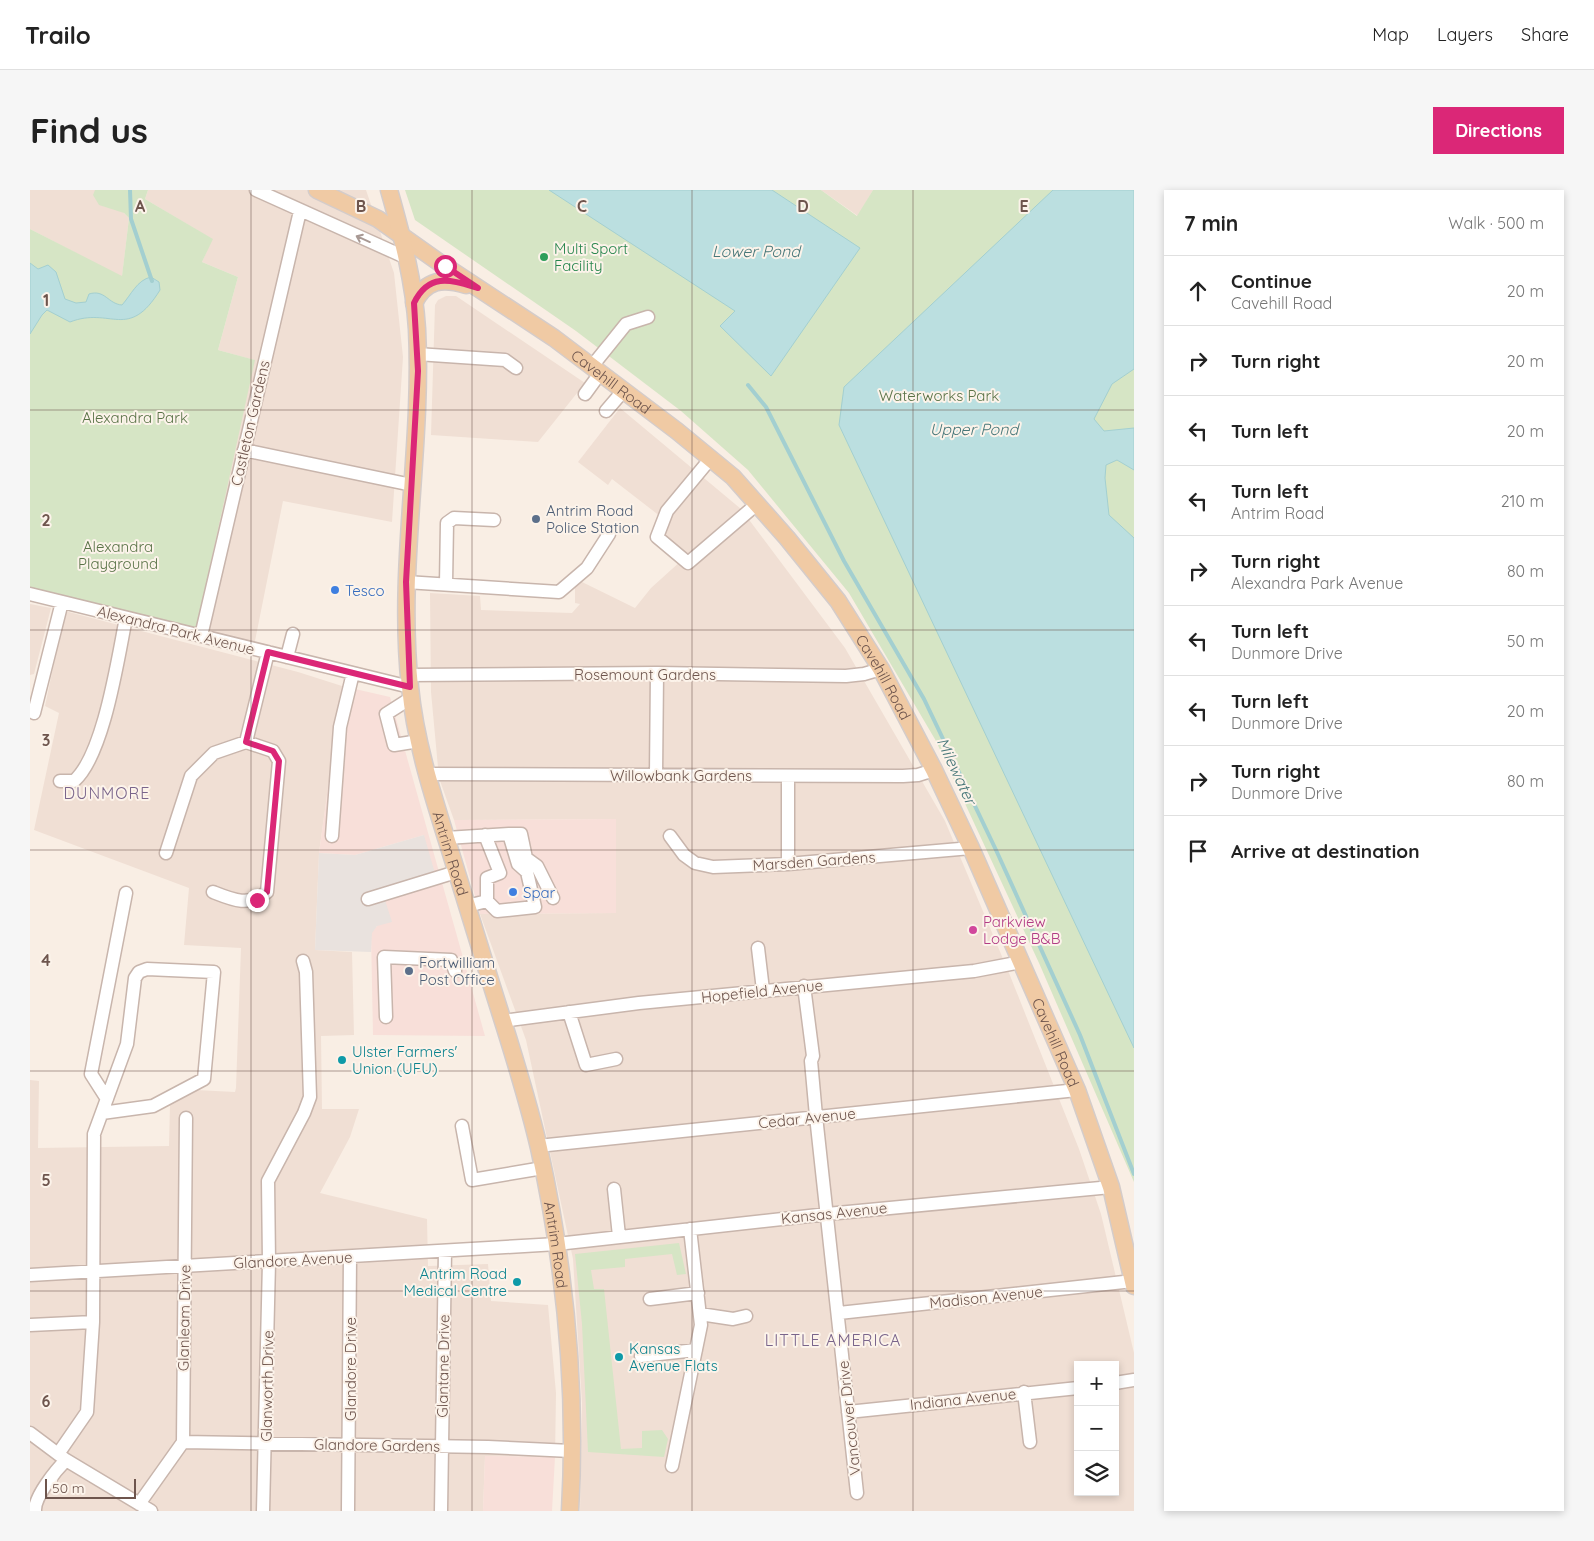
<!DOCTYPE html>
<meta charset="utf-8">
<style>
:root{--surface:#fff;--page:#f6f6f6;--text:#222;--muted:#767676;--line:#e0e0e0;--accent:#db2777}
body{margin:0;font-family:Quicksand,sans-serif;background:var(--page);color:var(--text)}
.controls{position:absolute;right:15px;bottom:15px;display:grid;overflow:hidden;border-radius:0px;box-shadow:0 2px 8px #0003}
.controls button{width:45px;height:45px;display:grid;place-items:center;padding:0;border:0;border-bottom:1px solid var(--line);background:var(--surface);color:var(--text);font:25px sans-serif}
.scale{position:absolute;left:15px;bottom:12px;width:91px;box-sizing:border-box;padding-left:5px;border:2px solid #6e554d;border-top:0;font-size:14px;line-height:18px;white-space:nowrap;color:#6e554d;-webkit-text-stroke:4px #fcf3ea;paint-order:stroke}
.stop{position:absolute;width:15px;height:15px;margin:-11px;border:4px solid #db2777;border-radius:50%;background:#fff}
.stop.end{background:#db2777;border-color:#fff;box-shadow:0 1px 5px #0008}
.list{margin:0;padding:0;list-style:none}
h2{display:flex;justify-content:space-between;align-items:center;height:65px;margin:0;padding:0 20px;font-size:21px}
h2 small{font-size:16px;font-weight:400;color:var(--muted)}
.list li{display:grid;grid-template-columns:32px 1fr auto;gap:15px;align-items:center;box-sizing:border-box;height:70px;padding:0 20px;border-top:1px solid var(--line)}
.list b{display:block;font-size:19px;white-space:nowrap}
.list p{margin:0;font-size:16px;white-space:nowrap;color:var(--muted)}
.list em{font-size:16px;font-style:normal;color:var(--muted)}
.icon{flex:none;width:28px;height:28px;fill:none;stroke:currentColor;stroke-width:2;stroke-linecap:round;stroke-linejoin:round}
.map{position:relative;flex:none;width:1104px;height:1321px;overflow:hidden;border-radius:0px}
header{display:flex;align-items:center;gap:30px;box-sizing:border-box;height:70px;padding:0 25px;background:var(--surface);border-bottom:1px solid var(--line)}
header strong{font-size:24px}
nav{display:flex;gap:28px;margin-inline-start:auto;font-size:18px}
.intro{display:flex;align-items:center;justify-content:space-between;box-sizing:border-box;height:120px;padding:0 30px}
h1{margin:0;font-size:35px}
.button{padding:12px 22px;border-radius:0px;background:var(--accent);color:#fff;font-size:18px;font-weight:700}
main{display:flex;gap:30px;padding:0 30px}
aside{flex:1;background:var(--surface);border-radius:0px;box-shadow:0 2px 8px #0003}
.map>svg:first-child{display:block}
.residential{fill:#f0dfd4;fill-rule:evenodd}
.commercial{fill:#f8dfd9}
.industrial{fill:#e9e2de}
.green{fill:#d6e5c5}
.water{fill:#bbdfe0;stroke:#a3cfd0}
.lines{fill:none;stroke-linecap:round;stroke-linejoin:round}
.stream{stroke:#a3cfd0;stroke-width:4}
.minor-casing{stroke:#c8b5ac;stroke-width:15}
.major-casing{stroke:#d4ccca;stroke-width:19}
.minor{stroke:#fff;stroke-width:12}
.major{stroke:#f0caa4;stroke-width:16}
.oneway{stroke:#a89994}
.route{stroke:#db2777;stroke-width:6}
.grid{fill:none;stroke:#6e554d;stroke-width:1;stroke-opacity:0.55}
.leisure-dot{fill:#2e9e5b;stroke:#fcf3ea;stroke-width:2}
.service-dot{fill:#5c6f8a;stroke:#fcf3ea;stroke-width:2}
.shop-dot{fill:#3f7fe0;stroke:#fcf3ea;stroke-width:2}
.hotel-dot{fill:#d1479c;stroke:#fcf3ea;stroke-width:2}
.culture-dot{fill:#0f9aa8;stroke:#fcf3ea;stroke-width:2}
.labels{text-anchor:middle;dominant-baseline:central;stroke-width:4;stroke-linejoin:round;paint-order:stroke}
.leisure-label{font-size:15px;fill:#27864d;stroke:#fcf3ea;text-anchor:start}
.street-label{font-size:15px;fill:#6e554d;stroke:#fcf3ea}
.park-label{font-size:15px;fill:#597347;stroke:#fcf3ea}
.service-label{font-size:15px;fill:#4e5e75;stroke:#fcf3ea;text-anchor:start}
.shop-label{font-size:15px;fill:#366cbe;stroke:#fcf3ea;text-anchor:start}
.hotel-label{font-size:15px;fill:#b23c85;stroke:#fcf3ea;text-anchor:start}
.culture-label{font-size:15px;fill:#0d838f;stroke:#fcf3ea;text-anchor:start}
.water-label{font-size:16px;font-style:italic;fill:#477779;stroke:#fcf3ea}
.neighbourhood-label{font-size:16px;letter-spacing:1px;fill:#7a658b;stroke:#fcf3ea}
.grid-label{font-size:16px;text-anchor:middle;font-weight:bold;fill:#6e554d;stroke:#fcf3ea;stroke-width:4;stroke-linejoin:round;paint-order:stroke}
</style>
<header>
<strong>Trailo</strong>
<nav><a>Map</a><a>Layers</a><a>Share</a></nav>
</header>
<div class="intro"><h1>Find us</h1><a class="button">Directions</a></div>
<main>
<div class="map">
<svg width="1104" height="1321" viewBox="0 0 1104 1321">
<rect width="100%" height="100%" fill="#f9eee4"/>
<path class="residential" d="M0 0H100L93 22 99 28 92 87 0 39Z
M118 0H336L364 83 373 167 362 332 253 311 224 456 166 440 224 170 188 160 208 87 172 72 182 49 115 9Z
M791 0H843L828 26Z
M416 106H426L555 193 508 252 401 245 405 115 408 110Z
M590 218 711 319 815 458 915 631 979 783 1049 959 1071 1024 1104 1163V1321H550L552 1213 543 1069 496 850 450 724 586 723 585 629 424 630 409 588 401 502 400 403 450 406 451 420 542 423 550 414 545 413V398L550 391 605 418 621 398 652 370 622 348 635 330 582 289 578 295 548 272ZM1048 1175H1085V1302H1048Z
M0 414 21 418 4 484 0 485Z
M35 421 268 482 312 496 289 663 285 760 322 762 324 845 291 846 292 919H329L320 947 290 1003 397 1029 398 1076 458 1074 461 1111 518 1115 526 1203 525 1267 455 1266 453 1321H0V890L9 891 8 958 139 956 140 915 166 900 205 902 206 898 211 758 154 755 159 698 4 640 29 523 15 516Z"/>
<path class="commercial" d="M312 496 360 507 455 846 343 845 341 743 347 736 355 710 394 645 325 665 289 663Z
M586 629V723L450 724 424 630Z
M455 1266 525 1267 522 1321H453Z"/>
<path class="industrial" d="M394 645 408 694 355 710 362 732 347 736 342 743 341 762 285 760 289 663 325 665Z"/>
<path class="green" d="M65 0H118L115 9 183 49 172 72 208 87 188 160 225 170 166 440 0 399V39L92 86 99 28 94 23 69 15 63 5Z
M375 0H791L827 26 843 0H1104V992L1009 773 906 551 819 403 718 280 651 221 546 141 385 30Z
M649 1053 656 1084 647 1085 642 1064 595 1069V1077L561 1080 564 1099H574L591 1259 612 1258V1241L632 1240 638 1249 634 1267 558 1262 552 1134 545 1064Z"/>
<path class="water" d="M519 0H742L830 58 741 186 690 136 705 121Z
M1023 0H1104V179L1082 194 1064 229 1074 241 1104 238V280L1087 270 1076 275 1075 288 1079 325 1104 348V858L809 235 814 197Z
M0 73 8 79 18 75 26 82 35 109 46 113 56 112 59 104C75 99 78 114 92 115 101 105 107 90 121 87L129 92 130 100C98 152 81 116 40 132L17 120 12 125 0 144Z"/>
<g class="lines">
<path class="stream" d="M100 0 101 29 122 91
M718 195 736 217 814 371 894 509 966 660 1050 845 1104 984"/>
<g class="minor-casing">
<path id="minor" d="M226 0 377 68
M387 164 475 170 486 178
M563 175 596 134 618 127
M555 204 571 182
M576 221 594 200
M214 260 382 295
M681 268 637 321 627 347 658 373 727 314
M376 392 529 402 557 378 579 344
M416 394 417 333 424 328 464 330
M0 404 380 497
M171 446 270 21
M257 467 263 444
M379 485 627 483 816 486 834 484 851 479
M381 508 356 524 364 555 389 551
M4 523 32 412
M397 584 873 586 888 585 904 580
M626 585 627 483
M758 586V674
M30 591H44C74 565 88 467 96 428
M479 644H491L496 668 507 676 523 708
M455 645 470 683 457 688V711
M302 646 310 537 323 483
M640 646 654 665 665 673 683 677 758 674 941 658
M416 648 479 644 488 674 497 682 505 717 467 721 457 711 437 716
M136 663 161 586 184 563 216 552
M183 702C203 710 219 717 237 702L249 571 243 561 216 552 238 462
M338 709 426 682
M728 758 733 800
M774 796 783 866 781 871 786 926 827 1303
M539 822 556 875 586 869
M356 827 354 767 421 770 425 781
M472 831 609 813 944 781 991 772
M77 909 61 884 96 703
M432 936 442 990 513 978
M508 956 1047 900
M584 999 589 1046
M0 1085 527 1054 797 1024 1081 997
M620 1109 668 1103
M809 1123 1103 1091
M670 1124 703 1129 716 1126
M0 1135 63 1132
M611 1166 666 1160
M1085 1193 1104 1190
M994 1202 1000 1252
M818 1222 1048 1198
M0 1243 36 1270 121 1321
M153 1252 458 1257 541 1261
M28 1264 57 1222 63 1132 64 944 97 854 105 788 109 782 117 779 184 782 174 889 123 916 72 923
M642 1276 671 1135 660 1039
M109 1314 153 1252 156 928
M5 1321C4 1307 26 1280 36 1270
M233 1321 239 1072 238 991 274 923 280 907 276 782 273 771
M318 1321 320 1067
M411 1321 415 1061"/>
</g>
<g class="major-casing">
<g id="major">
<path id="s1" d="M287 0 348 29 410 73 524 148 647 241 703 287 757 348 808 411 851 479 904 580 941 658 1047 900 1081 997 1104 1096"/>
<path id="s2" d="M359 0C372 46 384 91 387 139 393 258 367 377 380 497 385 550 402 603 418 654 432 699 446 744 460 790 477 845 496 901 509 958 535 1076 547 1200 540 1321"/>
<path d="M384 113C396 89 413 88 436 95"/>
</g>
</g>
<use href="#minor" class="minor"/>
<use href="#major" class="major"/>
</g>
<defs><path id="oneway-shaft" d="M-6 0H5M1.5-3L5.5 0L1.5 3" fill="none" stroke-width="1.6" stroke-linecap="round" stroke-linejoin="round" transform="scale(1.25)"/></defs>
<use class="oneway" href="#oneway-shaft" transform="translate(333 49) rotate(-156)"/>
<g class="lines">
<path class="route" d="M227 710 237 702 249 571 243 561 216 552 238 462 380 497 376 392 388 181 384 113C399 82 421 90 448 98L415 76"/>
</g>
<path class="grid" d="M221 0V1321M442 0V1321M662 0V1321M883 0V1321M0 220H1104M0 440H1104M0 660H1104M0 881H1104M0 1101H1104"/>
<circle class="leisure-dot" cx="514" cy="67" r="5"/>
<g class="service-dot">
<circle cx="506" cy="329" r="5"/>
<circle cx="379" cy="781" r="5"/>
</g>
<g class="shop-dot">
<circle cx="305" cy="400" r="5"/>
<circle cx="483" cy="702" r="5"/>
</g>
<circle class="hotel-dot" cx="943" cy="740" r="5"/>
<g class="culture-dot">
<circle cx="312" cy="870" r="5"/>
<circle cx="487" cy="1092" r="5"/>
<circle cx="589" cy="1167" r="5"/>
</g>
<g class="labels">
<g class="leisure-label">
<text x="524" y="58">Multi Sport<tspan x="524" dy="17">Facility</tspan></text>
</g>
<g class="street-label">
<text stroke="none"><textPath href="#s1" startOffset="352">Cavehill Road</textPath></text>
<text transform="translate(220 233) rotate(-77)">Castleton Gardens</text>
<text transform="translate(146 440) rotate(14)">Alexandra Park Avenue</text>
<text x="615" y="484">Rosemount Gardens</text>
<text stroke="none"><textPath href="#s1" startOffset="758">Cavehill Road</textPath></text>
<text x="651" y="585">Willowbank Gardens</text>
<text stroke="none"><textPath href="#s2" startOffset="672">Antrim Road</textPath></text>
<text transform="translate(784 671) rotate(-4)">Marsden Gardens</text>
<text transform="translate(732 801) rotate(-6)">Hopefield Avenue</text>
<text stroke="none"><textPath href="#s1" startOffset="1162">Cavehill Road</textPath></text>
<text transform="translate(777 928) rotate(-6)">Cedar Avenue</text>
<text transform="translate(804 1023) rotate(-6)">Kansas Avenue</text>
<text stroke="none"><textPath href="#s2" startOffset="1078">Antrim Road</textPath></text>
<text transform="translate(263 1070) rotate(-3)">Glandore Avenue</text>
<text transform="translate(956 1107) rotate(-6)">Madison Avenue</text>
<text transform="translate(154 1128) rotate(-89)">Glanleam Drive</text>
<text transform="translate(413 1176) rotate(-89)">Glantane Drive</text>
<text transform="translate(320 1179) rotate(-90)">Glandore Drive</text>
<text transform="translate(237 1196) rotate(-89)">Glanworth Drive</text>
<text transform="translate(933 1209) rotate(-6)">Indiana Avenue</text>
<text transform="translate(819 1228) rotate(-96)">Vancouver Drive</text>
<text transform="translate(347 1255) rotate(1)">Glandore Gardens</text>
</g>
<g class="park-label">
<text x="909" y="205">Waterworks Park</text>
<text x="105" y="227">Alexandra Park</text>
<text x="88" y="356">Alexandra<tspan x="88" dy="17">Playground</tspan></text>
</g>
<g class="service-label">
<text x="516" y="320">Antrim Road<tspan x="516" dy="17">Police Station</tspan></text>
<text x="389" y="772">Fortwilliam<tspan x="389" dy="17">Post Office</tspan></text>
</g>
<g class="shop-label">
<text x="315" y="400">Tesco</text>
<text x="493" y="702">Spar</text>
</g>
<g class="hotel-label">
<text x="953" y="731">Parkview<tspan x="953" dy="17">Lodge B&amp;B</tspan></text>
</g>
<g class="culture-label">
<text x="322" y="861">Ulster Farmers'<tspan x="322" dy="17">Union (UFU)</tspan></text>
<text x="477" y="1083" text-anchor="end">Antrim Road<tspan x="477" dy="17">Medical Centre</tspan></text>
<text x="599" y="1158">Kansas<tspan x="599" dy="17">Avenue Flats</tspan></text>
</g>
<g class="water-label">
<text x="726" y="61">Lower Pond</text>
<text x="944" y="239">Upper Pond</text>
<text transform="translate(927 581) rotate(65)">Milewater</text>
</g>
<g class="neighbourhood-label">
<text x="77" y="603">DUNMORE</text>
<text x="803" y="1150">LITTLE AMERICA</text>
</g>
</g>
<g class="grid-label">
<text x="110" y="22">A</text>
<text x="331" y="22">B</text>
<text x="552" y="22">C</text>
<text x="773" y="22">D</text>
<text x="994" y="22">E</text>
<text x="16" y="116">1</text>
<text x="16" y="336">2</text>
<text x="16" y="556">3</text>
<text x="16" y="776">4</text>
<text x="16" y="996">5</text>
<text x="16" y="1217">6</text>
</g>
</svg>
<div class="controls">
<button>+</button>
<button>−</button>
<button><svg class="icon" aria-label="layers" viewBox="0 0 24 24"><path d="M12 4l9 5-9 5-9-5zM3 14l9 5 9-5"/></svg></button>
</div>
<div class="scale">50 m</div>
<div class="stop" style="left:415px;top:76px"></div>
<div class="stop end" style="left:227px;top:710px"></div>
</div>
<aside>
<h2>7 min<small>Walk · 500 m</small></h2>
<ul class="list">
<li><svg class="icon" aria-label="ahead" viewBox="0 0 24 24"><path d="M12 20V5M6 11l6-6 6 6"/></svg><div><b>Continue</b><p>Cavehill Road</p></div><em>20 m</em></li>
<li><svg class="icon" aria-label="right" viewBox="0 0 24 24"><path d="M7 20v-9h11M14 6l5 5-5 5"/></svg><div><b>Turn right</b></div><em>20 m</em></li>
<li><svg class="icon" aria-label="left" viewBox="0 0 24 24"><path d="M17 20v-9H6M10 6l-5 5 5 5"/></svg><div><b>Turn left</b></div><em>20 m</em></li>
<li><svg class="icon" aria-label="left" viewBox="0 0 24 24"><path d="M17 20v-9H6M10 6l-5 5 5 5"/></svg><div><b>Turn left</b><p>Antrim Road</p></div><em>210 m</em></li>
<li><svg class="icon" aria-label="right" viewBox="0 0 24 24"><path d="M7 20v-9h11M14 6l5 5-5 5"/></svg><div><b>Turn right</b><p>Alexandra Park Avenue</p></div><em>80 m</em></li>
<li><svg class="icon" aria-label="left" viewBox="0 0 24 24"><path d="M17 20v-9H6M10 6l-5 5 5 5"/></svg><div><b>Turn left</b><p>Dunmore Drive</p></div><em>50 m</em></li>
<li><svg class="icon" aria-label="left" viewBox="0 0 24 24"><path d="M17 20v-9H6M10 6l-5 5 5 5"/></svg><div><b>Turn left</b><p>Dunmore Drive</p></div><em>20 m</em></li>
<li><svg class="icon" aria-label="right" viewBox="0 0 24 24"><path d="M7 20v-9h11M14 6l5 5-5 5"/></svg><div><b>Turn right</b><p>Dunmore Drive</p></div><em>80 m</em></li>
<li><svg class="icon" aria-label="arrive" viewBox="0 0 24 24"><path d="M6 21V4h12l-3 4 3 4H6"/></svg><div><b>Arrive at destination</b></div></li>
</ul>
</aside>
</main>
